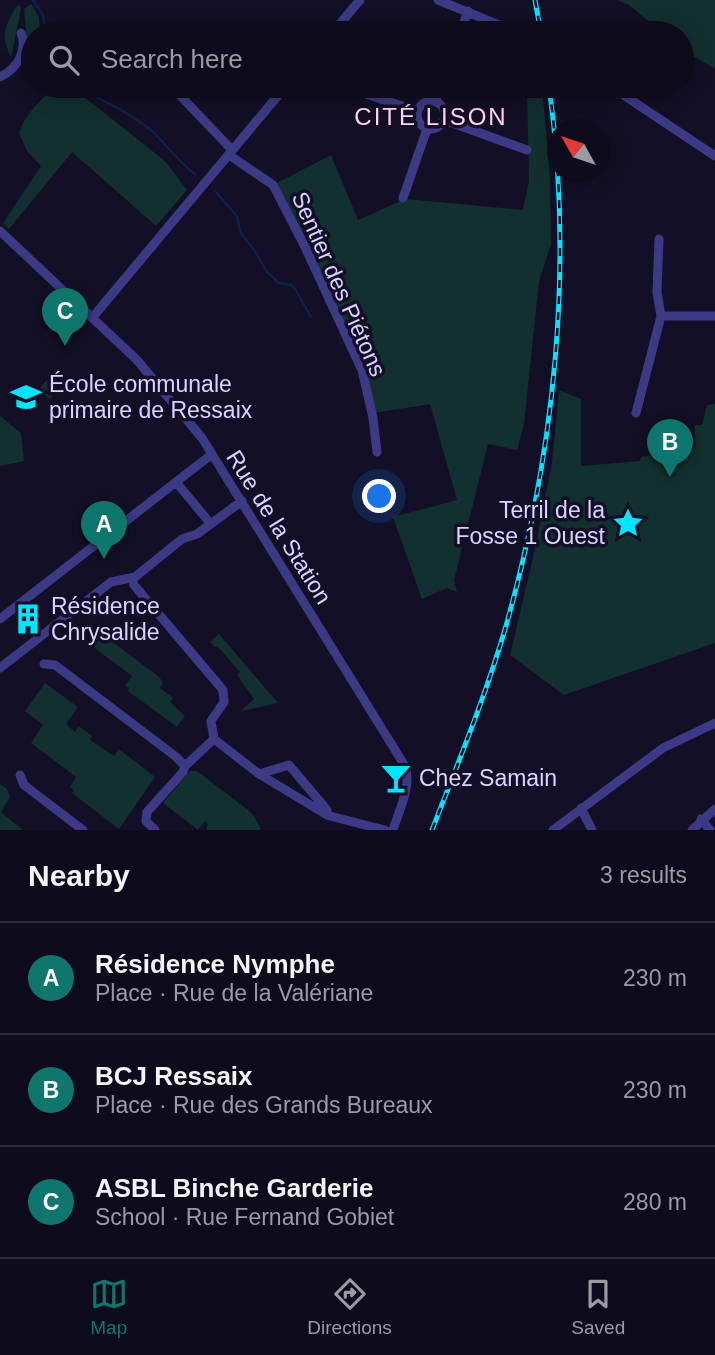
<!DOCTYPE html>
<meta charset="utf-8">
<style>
:root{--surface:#0e0b1c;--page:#1c1929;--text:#f1f3f6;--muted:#9b9ba3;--line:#2e2b3b;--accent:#0f766e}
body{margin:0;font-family:Helvetica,sans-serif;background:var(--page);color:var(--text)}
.compass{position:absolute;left:547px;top:119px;width:63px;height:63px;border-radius:50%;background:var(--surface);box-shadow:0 4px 18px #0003;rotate:310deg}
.you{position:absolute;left:380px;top:497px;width:24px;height:24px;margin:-18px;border:5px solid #fff;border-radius:50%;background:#1a73e8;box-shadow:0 0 0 10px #1a73e833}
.badge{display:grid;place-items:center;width:46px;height:46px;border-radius:50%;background:var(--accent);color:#fff;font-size:23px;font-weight:700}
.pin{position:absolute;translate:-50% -58px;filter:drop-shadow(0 2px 4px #0008)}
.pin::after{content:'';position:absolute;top:37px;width:24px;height:21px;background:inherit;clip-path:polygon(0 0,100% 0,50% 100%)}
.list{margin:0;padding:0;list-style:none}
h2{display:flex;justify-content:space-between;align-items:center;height:91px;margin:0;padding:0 28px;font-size:30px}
h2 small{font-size:23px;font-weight:400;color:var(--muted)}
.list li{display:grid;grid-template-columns:46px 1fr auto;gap:21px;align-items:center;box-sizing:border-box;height:112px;padding:0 28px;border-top:2px solid var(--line)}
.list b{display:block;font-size:26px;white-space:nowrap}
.list p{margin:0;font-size:23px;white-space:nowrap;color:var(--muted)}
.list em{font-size:23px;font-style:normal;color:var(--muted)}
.icon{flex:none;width:38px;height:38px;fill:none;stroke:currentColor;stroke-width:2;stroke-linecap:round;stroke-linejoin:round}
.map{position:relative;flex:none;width:715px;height:830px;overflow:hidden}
.search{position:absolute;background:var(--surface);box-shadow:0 4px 18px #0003;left:21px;right:21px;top:21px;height:77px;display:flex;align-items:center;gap:18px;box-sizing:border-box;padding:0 24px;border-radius:38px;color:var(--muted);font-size:26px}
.sheet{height:427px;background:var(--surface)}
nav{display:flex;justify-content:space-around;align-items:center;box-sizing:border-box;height:98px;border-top:2px solid var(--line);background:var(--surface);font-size:19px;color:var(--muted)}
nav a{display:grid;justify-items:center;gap:4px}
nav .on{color:var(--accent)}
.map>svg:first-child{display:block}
.green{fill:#12302f}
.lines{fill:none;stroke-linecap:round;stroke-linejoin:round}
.stream{stroke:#0c2248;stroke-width:2.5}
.minor{stroke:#3d3a85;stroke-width:9}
.rail-casing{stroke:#00e5ff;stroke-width:5}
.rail{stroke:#130f26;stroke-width:2.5;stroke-dasharray:8;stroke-linecap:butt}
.labels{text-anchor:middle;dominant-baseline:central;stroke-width:7;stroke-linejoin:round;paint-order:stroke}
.street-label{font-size:23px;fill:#d9d4ff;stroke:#130f26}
.poi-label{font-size:23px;fill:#d9d4ff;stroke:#130f26;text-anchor:start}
.neighbourhood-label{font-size:24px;letter-spacing:2px;fill:#ffd6f0;stroke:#130f26}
</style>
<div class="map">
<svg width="715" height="830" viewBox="0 0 715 830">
<rect width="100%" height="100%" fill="#130f26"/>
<path class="green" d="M617 0H715V69L682 49V33H663L629 5Z
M18 4 21 8 11 58C0 33 5 26 18 4Z
M31 4 39 17 40 33H33V58L28 54 24 9Z
M57 86 83 96 165 161 187 190 156 226 72 152 9 229 3 223 41 166 27 151 19 133C25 114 42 98 57 86Z
M527 86H542L550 179 551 244 539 281 524 424 517 450 488 444 454 580 457 592 447 588 422 599 393 517 457 500 430 404 374 413 349 339 352 335C344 321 336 311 329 296L331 292 275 184 331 155 358 220 405 199 523 210 529 181Z
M53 373 65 382 50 399 38 390Z
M559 390 581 399V466L640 461 641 457 695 448V425H702L707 405 715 404V643L564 695 510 655 535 549 552 463Z
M0 416 21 433 24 461 0 466Z
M98 631 158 676 163 682 160 688 173 698 170 702 185 716 177 727 128 691 129 688 125 686 132 676 88 643Z
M219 634 278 703 241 711 254 699 237 675 240 672 217 646 215 647 210 642Z
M45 683 78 707 66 724 75 732 79 726 92 736 90 740 114 756 119 749 155 777 119 829 72 793 74 790 70 787 76 777 31 743 43 725 25 711Z
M190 771H197L248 810 254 816 261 830H206L208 824 205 821 198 830 163 803Z
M0 784 7 789 10 797 1 812 23 830H0Z"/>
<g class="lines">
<path class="stream" d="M33 0 43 15 46 33
M75 86C101 100 129 112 152 131 167 145 178 162 195 174
M215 191 237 216 240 232 255 251 267 272 279 283 291 285 295 289 311 317"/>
<path class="minor" d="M438 0 519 33
M332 33 360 0
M460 33 468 11
M0 77C17 69 28 51 21 33
M171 86 232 150
M342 86 417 111
M610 86 715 156
M417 115a14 14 0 1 1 28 0a14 14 0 1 1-28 0Z
M435 102 441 86
M444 120 527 150
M229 155 273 185 305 247 362 370 373 418 377 452
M403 198 427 129
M0 231 137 360 202 438 405 766C412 787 399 810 393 830
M659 239 657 292 661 316
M92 318 286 86
M636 413 661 316H715
M176 482 210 523
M132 578 134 585 223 690 224 702 211 721 214 739 259 774 289 765 327 810V815L330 816 385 830
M0 619 212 454
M44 664 55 665 175 756 185 766
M0 668 111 582 135 577 182 539 197 534 242 501
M259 774 327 815
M20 775 24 785 83 830
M581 808 592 830
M701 819 710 830
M155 830 146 821 147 812 183 772 185 766 214 739
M553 830 663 748 715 723
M692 830 715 809"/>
<g class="rail-casing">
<path id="rail" d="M535 0 541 33
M432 830C458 763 486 695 506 626 555 452 574 265 549 86"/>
</g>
<use href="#rail" class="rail"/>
</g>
<defs>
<g id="school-bare" transform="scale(2.415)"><path d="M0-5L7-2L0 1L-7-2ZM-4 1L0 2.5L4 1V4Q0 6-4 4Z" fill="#00e5ff" stroke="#130f26" stroke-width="2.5" paint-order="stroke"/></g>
<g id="sight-bare" transform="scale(2.415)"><path d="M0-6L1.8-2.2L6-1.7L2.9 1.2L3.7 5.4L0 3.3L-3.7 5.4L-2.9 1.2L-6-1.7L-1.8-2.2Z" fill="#00e5ff" stroke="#130f26" stroke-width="2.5" paint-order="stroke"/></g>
<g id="building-bare" transform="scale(2.415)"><path d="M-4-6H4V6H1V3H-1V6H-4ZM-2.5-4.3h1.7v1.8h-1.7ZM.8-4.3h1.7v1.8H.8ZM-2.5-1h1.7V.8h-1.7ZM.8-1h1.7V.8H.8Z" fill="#00e5ff" stroke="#130f26" stroke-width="2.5" paint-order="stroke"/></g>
<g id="bar-bare" transform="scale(2.415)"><path d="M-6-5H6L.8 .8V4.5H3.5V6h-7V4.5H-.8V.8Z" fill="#00e5ff" stroke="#130f26" stroke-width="2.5" paint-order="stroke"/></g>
</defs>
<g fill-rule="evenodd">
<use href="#school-bare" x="26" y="397"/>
<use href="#sight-bare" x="628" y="523"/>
<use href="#building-bare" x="28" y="619"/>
<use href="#bar-bare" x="396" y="778"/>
</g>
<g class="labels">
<g class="street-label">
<text transform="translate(339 284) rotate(66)">Sentier des Piétons</text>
<text transform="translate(279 527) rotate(58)">Rue de la Station</text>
</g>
<g class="poi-label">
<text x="49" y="384">École communale<tspan x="49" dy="26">primaire de Ressaix</tspan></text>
<text x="605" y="510" text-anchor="end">Terril de la<tspan x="605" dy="26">Fosse 1 Ouest</tspan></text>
<text x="51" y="606">Résidence<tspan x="51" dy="26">Chrysalide</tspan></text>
<text x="419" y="778">Chez Samain</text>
</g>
<g class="neighbourhood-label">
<text x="431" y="116">CITÉ LISON</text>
</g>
</g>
</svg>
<svg class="compass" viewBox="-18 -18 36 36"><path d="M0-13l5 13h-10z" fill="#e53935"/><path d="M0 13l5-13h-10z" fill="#9b9ba3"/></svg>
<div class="you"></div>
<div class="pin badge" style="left:104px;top:559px">A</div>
<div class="pin badge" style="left:670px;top:477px">B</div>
<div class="pin badge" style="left:65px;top:346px">C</div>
<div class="search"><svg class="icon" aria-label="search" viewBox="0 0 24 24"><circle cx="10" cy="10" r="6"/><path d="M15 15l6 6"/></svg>Search here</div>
</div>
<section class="sheet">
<h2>Nearby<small>3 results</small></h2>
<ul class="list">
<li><span class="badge">A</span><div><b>Résidence Nymphe</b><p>Place · Rue de la Valériane</p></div><em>230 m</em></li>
<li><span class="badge">B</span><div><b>BCJ Ressaix</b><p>Place · Rue des Grands Bureaux</p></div><em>230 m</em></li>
<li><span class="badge">C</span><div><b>ASBL Binche Garderie</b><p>School · Rue Fernand Gobiet</p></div><em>280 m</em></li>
</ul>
</section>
<nav>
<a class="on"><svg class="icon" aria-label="map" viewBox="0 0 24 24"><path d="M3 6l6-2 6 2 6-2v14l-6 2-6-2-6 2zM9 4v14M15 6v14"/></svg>Map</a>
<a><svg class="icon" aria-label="directions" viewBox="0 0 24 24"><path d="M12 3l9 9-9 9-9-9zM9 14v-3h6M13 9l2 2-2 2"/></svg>Directions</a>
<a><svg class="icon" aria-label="saved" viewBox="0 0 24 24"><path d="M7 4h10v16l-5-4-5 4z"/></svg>Saved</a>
</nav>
